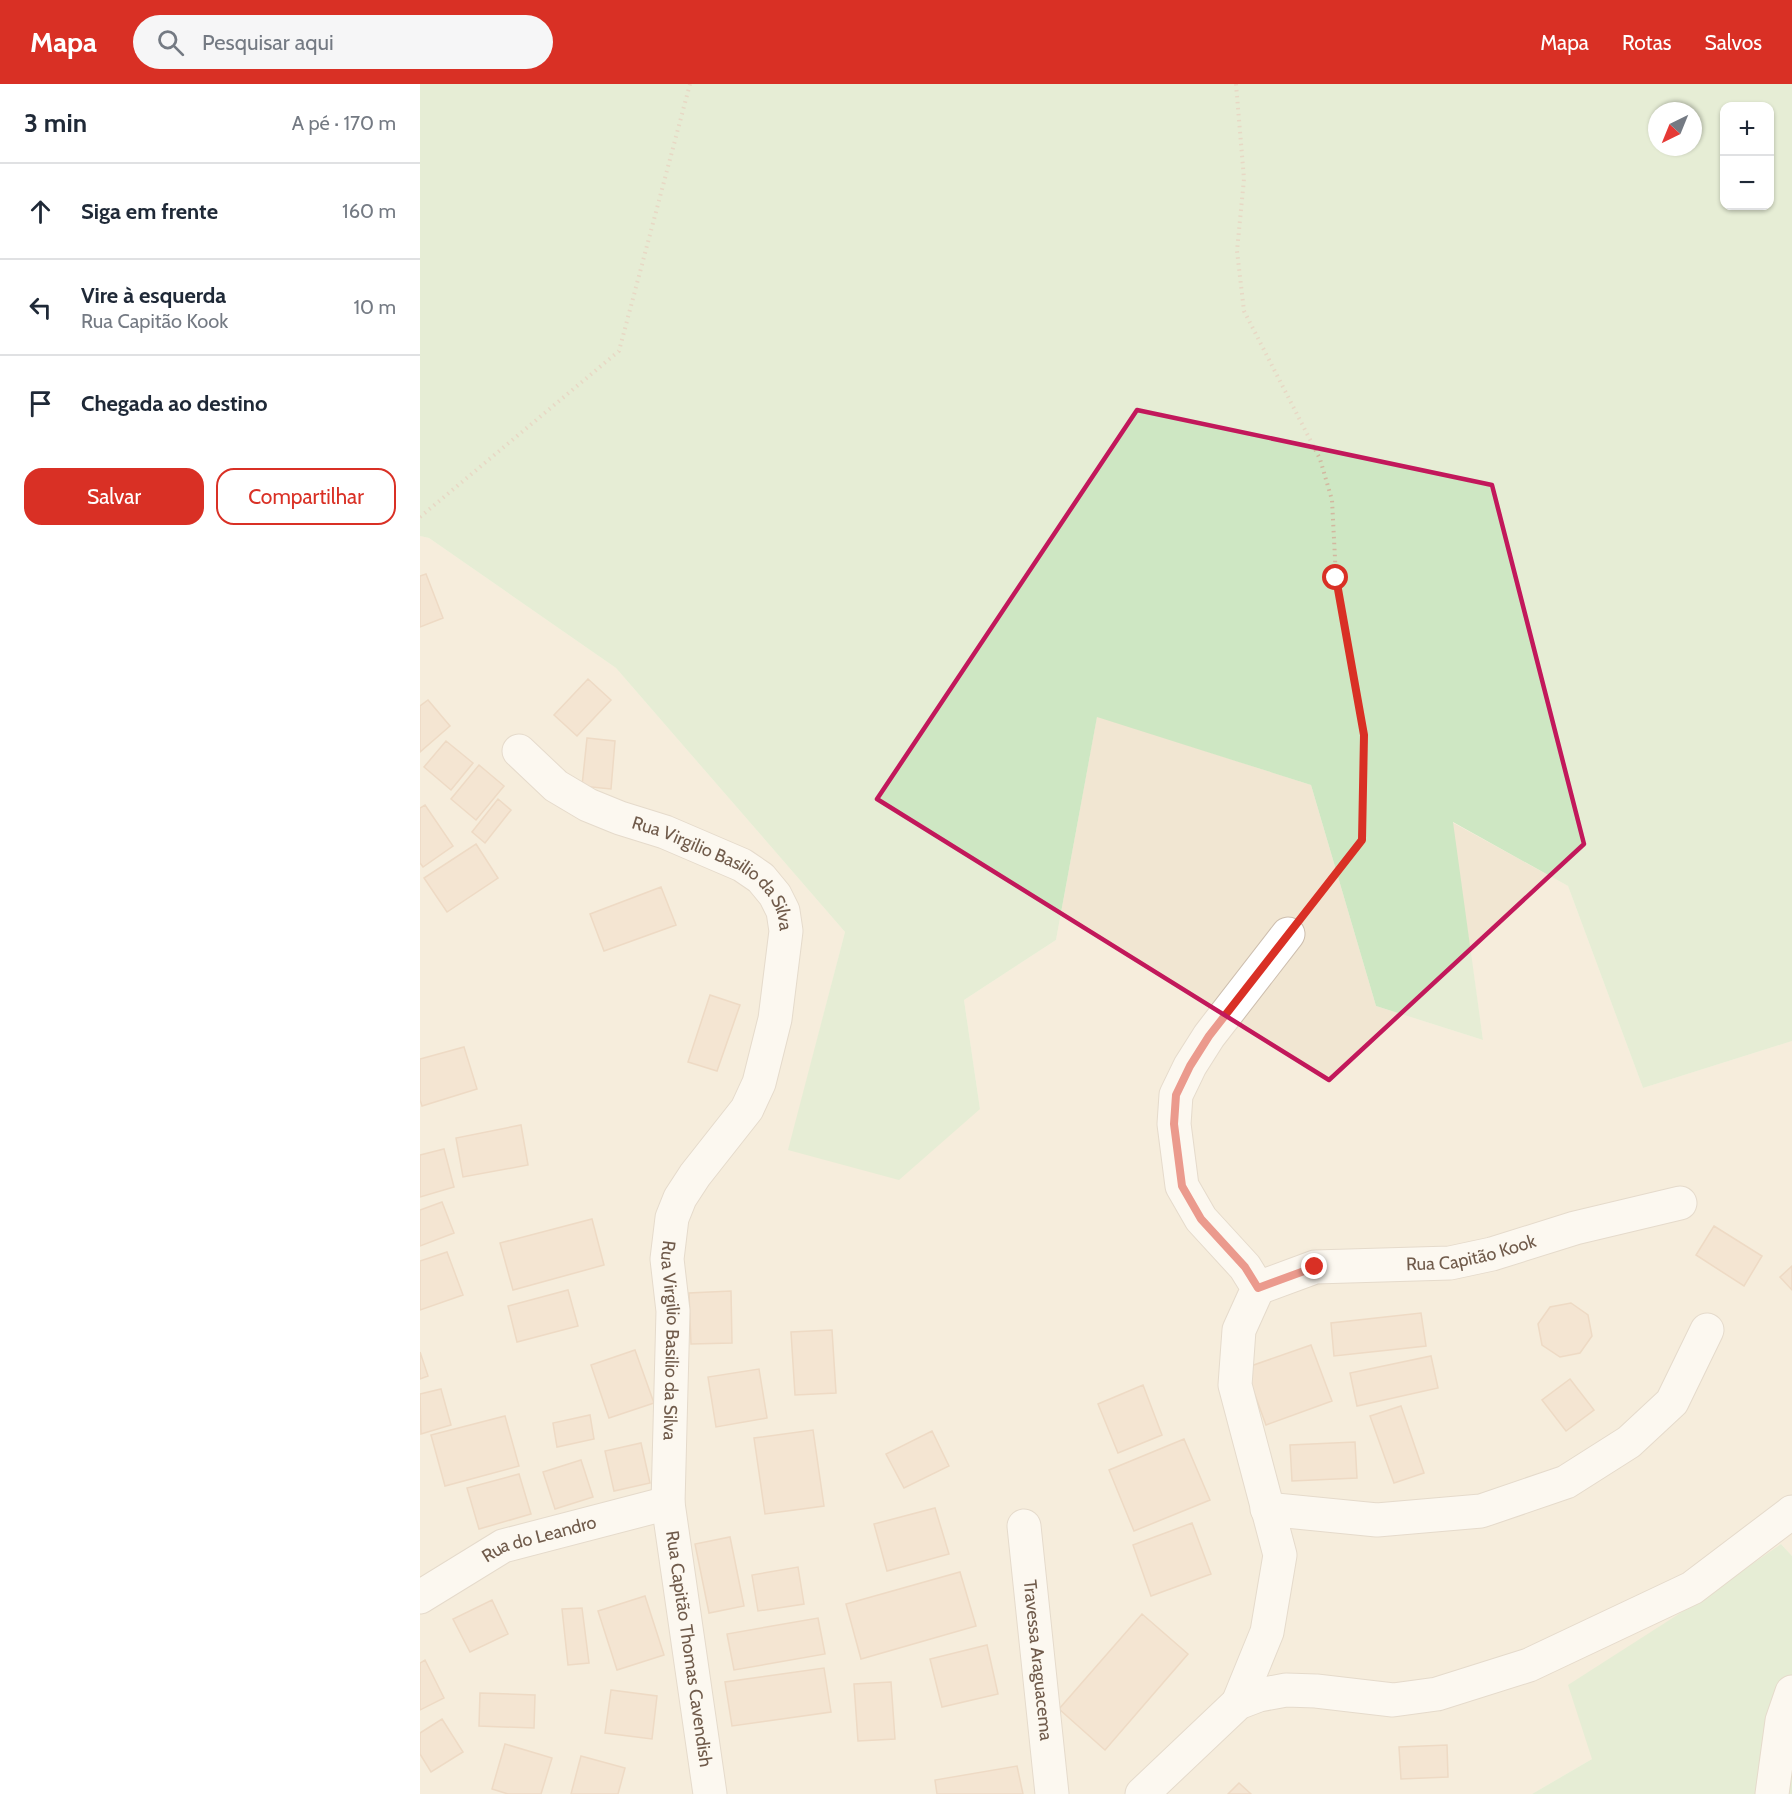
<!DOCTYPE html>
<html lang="pt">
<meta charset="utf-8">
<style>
:root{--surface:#fff;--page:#f6f6f7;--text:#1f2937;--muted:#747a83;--line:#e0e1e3;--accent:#d93025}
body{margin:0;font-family:Cabin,sans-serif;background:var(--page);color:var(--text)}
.controls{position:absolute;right:18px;top:18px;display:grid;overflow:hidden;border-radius:12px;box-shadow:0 2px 4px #0004}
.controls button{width:54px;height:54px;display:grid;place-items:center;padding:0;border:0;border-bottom:2px solid var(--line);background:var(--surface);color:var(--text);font:30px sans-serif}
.compass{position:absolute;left:1228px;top:18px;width:54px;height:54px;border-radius:50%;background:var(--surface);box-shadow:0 2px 4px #0004;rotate:223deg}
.stop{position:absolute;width:18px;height:18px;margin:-14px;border:4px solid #d93025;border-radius:50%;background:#fff}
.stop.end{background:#d93025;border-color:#fff;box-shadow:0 2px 6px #0008}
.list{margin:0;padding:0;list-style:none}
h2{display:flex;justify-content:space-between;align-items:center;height:78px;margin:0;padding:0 24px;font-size:26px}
h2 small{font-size:20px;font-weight:400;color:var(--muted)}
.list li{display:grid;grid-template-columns:39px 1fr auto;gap:18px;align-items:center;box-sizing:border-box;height:96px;padding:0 24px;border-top:2px solid var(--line)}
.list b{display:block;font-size:22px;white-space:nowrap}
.list p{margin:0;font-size:20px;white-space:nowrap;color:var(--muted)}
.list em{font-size:20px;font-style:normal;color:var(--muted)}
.actions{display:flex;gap:12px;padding:18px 24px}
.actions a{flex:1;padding:14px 0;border:2px solid var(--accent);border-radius:18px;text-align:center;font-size:21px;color:var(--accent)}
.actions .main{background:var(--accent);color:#fff}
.icon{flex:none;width:33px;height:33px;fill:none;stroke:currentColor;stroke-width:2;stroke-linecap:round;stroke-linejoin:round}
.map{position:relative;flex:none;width:1372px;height:1710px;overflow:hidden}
header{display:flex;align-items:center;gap:36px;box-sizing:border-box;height:84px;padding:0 30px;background:var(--accent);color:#fff}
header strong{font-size:28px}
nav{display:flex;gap:33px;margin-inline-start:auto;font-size:21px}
.search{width:420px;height:54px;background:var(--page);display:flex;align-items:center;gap:15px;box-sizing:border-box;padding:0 21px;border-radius:33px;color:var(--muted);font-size:22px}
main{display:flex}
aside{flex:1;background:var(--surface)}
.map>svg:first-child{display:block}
.residential{fill:#f1e6d2}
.green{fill:#cee7c3;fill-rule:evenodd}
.building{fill:#eed4bd;stroke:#dfbc9e;stroke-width:1.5}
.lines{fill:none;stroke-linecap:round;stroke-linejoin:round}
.minor-casing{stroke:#cdbeae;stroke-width:35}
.path{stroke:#d2b8a0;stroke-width:4;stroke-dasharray:1.5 4.5;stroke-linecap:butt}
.minor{stroke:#fff;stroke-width:33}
.route{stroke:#d93025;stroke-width:8}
.marked{fill:none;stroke:#c2185b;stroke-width:4.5;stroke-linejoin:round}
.labels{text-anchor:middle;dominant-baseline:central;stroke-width:4.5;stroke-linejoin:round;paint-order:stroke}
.street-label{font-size:18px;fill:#705b4b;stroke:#fef7e9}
</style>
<header>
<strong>Mapa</strong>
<div class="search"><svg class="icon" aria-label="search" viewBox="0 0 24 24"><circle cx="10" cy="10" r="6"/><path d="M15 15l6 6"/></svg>Pesquisar aqui</div>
<nav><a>Mapa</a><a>Rotas</a><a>Salvos</a></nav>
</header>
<main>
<aside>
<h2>3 min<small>A pé · 170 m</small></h2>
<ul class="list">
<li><svg class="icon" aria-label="ahead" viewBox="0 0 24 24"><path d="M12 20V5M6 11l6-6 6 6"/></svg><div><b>Siga em frente</b></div><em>160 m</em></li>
<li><svg class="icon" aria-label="left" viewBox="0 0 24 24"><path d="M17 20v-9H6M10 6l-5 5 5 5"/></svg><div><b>Vire à esquerda</b><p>Rua Capitão Kook</p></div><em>10 m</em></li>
<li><svg class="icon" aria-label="arrive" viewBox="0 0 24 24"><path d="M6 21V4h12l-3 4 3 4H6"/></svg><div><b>Chegada ao destino</b></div></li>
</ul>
<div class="actions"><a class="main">Salvar</a><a>Compartilhar</a></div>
</aside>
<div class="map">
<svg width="1372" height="1710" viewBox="0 0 1372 1710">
<rect width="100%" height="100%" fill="#faf3e3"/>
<path class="residential" d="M0 452 9 454 196 584 425 848 369 1065 560 1025 544 916 636 856 677 632 891 701 956 922 1063 956 1032 738 1148 802 1223 1004 1372 957V1472L1361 1460 1172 1675 1112 1710H0Z"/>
<path class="green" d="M0 0H1372V957L1223 1004 1148 802 1033 738 1063 956 956 922 891 701 677 633 636 856 544 916 560 1025 479 1096 368 1066 425 848 196 584 9 454 0 452ZM1304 22H1350V122H1304ZM1237 27H1273V63H1237Z
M1361 1460 1372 1472V1710H1112L1172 1675 1148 1601 1276 1519Z"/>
<path class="building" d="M6 490 23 534 0 543V492Z
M168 595 191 616 157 652 134 631Z
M8 616 30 642 0 668V622Z
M167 654 195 657 191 705 162 702Z
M26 657 53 679 31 706 4 683Z
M59 681 84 702 56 736 31 715Z
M78 715 91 726 65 759 52 748Z
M5 721 33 762 3 783 0 779V724Z
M56 760 78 794 27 828 4 794Z
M241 803 256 841 184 867 170 830Z
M290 911 320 921 297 987 268 978Z
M44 963 57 1005 2 1022 0 1016V975Z
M101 1041 108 1081 43 1093 36 1054Z
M24 1065 34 1103 0 1113V1071Z
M22 1118 34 1149 0 1162V1126Z
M172 1135 184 1181 93 1206 80 1159Z
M1294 1142 1342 1172 1324 1202 1276 1171Z
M27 1168 43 1211 0 1226V1177Z
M1372 1182V1206L1360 1193Z
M148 1206 158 1242 97 1258 88 1222Z
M311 1207 312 1259 271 1260 269 1209Z
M1151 1219 1168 1231 1172 1252 1160 1269 1140 1273 1122 1261 1118 1240 1130 1223Z
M1001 1229 1006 1262 914 1272 911 1239Z
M412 1246 416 1309 375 1311 371 1248Z
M891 1261 912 1317 846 1341 825 1284Z
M215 1266 234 1319 189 1334 171 1281Z
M0 1268 8 1292 0 1295Z
M1011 1272 1018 1304 937 1322 930 1289Z
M339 1285 347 1334 296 1343 288 1293Z
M1150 1295 1174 1326 1146 1347 1122 1316Z
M723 1301 742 1351 698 1369 678 1320Z
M21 1305 31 1341 1 1350 0 1310Z
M981 1322 1004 1389 974 1399 950 1332Z
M170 1331 174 1355 137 1363 133 1339Z
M85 1332 99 1382 25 1402 11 1351Z
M393 1346 404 1422 345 1430 334 1354Z
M512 1347 529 1382 484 1404 466 1370Z
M764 1355 790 1416 714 1447 689 1386Z
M935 1358 937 1394 872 1397 870 1361Z
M221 1359 230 1399 194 1407 185 1367Z
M161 1376 173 1413 135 1425 123 1388Z
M99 1390 111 1430 59 1445 47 1404Z
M515 1424 529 1470 467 1487 454 1440Z
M772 1439 791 1490 731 1512 713 1461Z
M310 1453 324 1522 289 1529 275 1460Z
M378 1483 384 1520 338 1527 332 1491Z
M540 1488 556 1542 441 1575 426 1520Z
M225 1512 244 1571 197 1586 178 1527Z
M72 1516 88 1550 50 1568 33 1535Z
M162 1524 169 1579 148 1581 142 1525Z
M722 1530 768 1570 685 1666 639 1625Z
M398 1534 405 1570 314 1586 307 1550Z
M567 1561 578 1610 522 1623 510 1575Z
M5 1576 24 1614 0 1626V1579Z
M404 1584 411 1628 312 1642 305 1598Z
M471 1598 475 1655 438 1657 434 1600Z
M191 1606 237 1612 232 1655 185 1649Z
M60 1609 115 1611 114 1644 59 1642Z
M22 1635 43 1668 11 1688 0 1670V1649Z
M85 1660 132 1674 121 1710H88L72 1705Z
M1027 1661 1028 1693 981 1695 979 1663Z
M161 1672 205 1684 198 1710H151Z
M597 1682 603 1710H517L515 1696Z
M819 1699 831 1710H808Z"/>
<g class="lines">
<g class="minor-casing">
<g id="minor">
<path id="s1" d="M99 667 136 702 168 721 200 734 245 748 322 781 341 794 355 811 363 827 366 847 355 935 339 999 327 1025 275 1091 260 1114 252 1134 247 1175 253 1227 248 1419 290 1710"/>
<path id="s2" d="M838 1204 895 1183 1030 1179 1072 1170 1155 1144 1260 1119"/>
<path d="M847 1425 957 1436 1061 1427 1146 1398 1209 1358 1252 1318 1287 1246"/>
<path id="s3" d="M604 1442 632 1710"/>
<path id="s4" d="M0 1513 83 1462 248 1419"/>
<path d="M818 1619 847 1548 860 1471 815 1301 819 1246 838 1204 825 1183 781 1135 762 1102 754 1040 756 1011 770 982 789 952 868 850"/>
<path d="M722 1710 818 1619 839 1611 866 1606 896 1607 973 1616 1017 1610 1109 1581 1272 1504 1372 1428"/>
<path d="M1352 1710 1362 1637 1372 1608"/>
</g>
</g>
<path class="path" d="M816 0 824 95 817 167 824 227 900 375 912 416 916 494 944 651 942 756 887 826
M0 433 199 267 270 0"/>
<use href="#minor" class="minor"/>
</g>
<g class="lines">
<path class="route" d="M895 1183 838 1204 825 1183 781 1135 762 1102 754 1040 756 1011 770 982 789 952 942 756 944 651 916 494"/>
</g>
<path d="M0 0H1372V1710H0ZM717 326 1072 401 1164 760 909 996 457 715Z" fill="#faf3e3" fill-opacity=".55" fill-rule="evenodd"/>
<path class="marked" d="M717 326 1072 401 1164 760 909 996 457 715Z"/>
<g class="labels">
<g class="street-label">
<text stroke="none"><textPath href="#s1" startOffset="236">Rua Virgilio Basilio da Silva</textPath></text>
<text stroke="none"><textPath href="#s2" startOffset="218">Rua Capitão Kook</textPath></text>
<text stroke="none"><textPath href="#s1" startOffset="776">Rua Virgilio Basilio da Silva</textPath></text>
<text stroke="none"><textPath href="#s4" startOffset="134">Rua do Leandro</textPath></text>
<text stroke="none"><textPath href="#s1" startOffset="1086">Rua Capitão Thomas Cavendish</textPath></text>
<text stroke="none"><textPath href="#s3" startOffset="135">Travessa Araguacema</textPath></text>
</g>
</g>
</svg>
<div class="controls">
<button>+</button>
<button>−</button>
</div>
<svg class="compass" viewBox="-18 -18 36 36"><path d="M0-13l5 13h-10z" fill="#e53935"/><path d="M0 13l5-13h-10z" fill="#747a83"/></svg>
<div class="stop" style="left:916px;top:494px"></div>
<div class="stop end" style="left:895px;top:1183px"></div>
</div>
</main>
